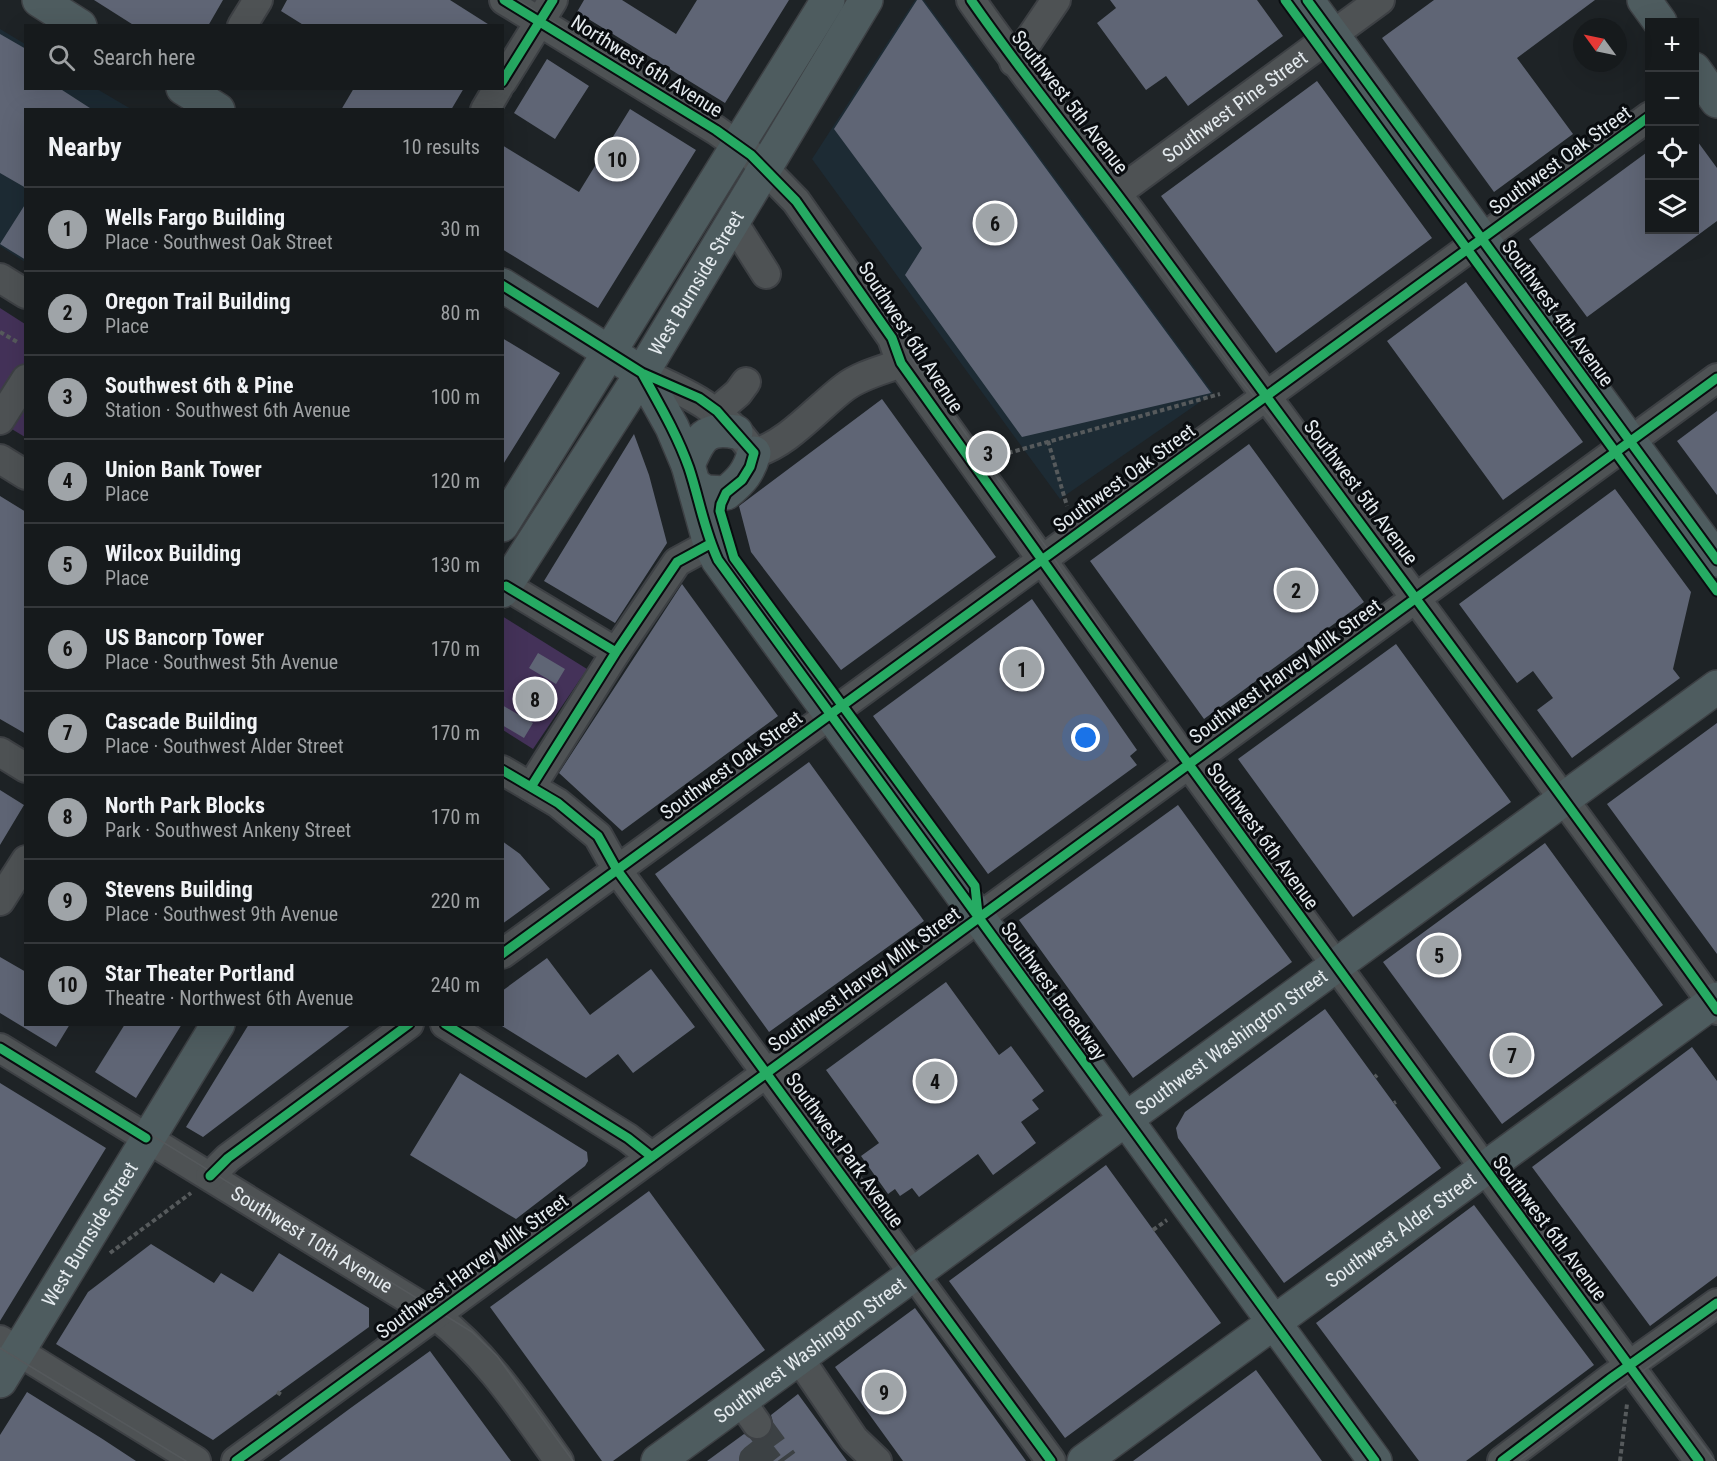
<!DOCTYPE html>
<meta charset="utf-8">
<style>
:root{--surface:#161a1c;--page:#232729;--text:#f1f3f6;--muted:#9ea1a3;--line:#35383b;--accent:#9fa4a8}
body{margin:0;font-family:"Roboto Condensed",sans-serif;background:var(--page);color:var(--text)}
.controls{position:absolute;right:18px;top:18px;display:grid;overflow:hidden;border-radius:0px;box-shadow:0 6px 24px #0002}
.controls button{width:54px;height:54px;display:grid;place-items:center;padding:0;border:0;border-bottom:2px solid var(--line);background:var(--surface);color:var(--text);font:30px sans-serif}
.compass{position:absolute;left:1573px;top:18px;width:54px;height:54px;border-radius:50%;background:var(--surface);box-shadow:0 6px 24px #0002;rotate:303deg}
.you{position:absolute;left:1086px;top:738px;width:21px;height:21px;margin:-15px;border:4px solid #fff;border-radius:50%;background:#1a73e8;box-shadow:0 0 0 9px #1a73e833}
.badge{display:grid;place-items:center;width:39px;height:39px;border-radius:50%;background:var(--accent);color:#111;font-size:20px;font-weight:700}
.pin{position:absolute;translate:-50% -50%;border:3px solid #fff;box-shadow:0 2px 6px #0006}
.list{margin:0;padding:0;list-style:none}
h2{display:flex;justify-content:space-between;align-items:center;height:78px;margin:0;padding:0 24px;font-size:26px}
h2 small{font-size:20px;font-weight:400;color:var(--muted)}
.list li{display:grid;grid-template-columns:39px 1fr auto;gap:18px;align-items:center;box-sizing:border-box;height:84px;padding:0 24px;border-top:2px solid var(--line)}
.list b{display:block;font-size:22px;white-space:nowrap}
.list p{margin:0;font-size:20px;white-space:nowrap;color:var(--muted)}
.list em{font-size:20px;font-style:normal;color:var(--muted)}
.icon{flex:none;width:33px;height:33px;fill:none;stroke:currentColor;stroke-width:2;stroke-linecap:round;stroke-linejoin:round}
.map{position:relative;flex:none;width:1717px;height:1461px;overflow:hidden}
.search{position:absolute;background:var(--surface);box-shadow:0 6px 24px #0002;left:24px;top:24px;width:480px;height:66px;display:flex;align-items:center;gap:15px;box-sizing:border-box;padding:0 21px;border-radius:0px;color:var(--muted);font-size:22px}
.panel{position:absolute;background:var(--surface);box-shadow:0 6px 24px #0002;left:24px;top:108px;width:480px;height:918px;border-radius:0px}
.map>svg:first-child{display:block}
.built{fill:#1d2b34}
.green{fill:#443259}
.building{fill:#5f6575}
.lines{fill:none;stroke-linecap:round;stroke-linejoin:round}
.minor-tunnel{stroke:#3c4144;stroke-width:28;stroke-dasharray:28 14;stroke-linecap:butt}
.minor-casing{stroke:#3d4044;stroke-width:32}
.major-casing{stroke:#3d4044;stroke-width:36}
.path{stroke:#565a5c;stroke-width:4;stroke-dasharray:4.5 3;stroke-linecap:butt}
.minor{stroke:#4e5254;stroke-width:28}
.major{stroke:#4e5c5f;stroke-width:33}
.tram{stroke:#55595c;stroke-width:1.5}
.cycleway-casing{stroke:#090c0f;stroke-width:13}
.cycleway{stroke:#26ab63;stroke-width:9}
.labels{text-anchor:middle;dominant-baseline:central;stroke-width:6;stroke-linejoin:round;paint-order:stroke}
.street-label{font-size:20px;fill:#e4eaee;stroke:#090c0f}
</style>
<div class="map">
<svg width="1717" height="1461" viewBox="0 0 1717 1461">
<rect width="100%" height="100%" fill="#1e2326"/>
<path class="built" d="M915 0H924L1213 393 1060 499 812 159Z
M0 29 25 44 26 88 97 89 131 109 26 110 25 262 0 246Z"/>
<path class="green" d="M0 308 25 324V437L0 422Z
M502 616 587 669 533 749 503 730Z"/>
<path class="building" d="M94 0H223L208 26H135Z
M287 0H450L491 26H305L281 11Z
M584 0H622L676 34 697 0H789L725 103 577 12Z
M917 0H922L1211 393 1022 437 905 275 922 248 834 129Z
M1110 0H1257L1283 36 1188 106 1166 76 1146 90 1097 23 1116 8Z
M1434 0H1595L1517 58 1573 134 1494 192 1382 38Z
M0 34 26 49V88H59L93 110H26V188L0 173Z
M547 59 589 86 555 139 514 113Z
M1317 81 1432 238 1276 353 1161 196Z
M354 88H464L451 110H341Z
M630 109 696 150 598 308 502 249V145L579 192Z
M1695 138 1717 168V221L1587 317 1529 239 1650 150V230H1695Z
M26 203V260L0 244Z
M1466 282 1583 442 1503 500 1387 341Z
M502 338 560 373 502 466Z
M882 399 996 557 841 670 751 552 739 506Z
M1717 411V495L1677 441Z
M634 434 649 475 667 543 615 623 544 581Z
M1249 444 1364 602 1204 719 1090 561Z
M1615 489 1691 592 1673 669 1680 678 1572 758 1537 710 1553 698 1533 671 1517 683 1459 604Z
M0 496 26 512V734L0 719Z
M682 584 778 716 622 831 559 773Z
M1032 599 1137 750 1130 756 1137 765 988 874 873 716Z
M1396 644 1511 802 1353 917 1238 759Z
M538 653 565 669 556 684 529 668Z
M502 705 533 723 524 738 502 725Z
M1717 723V954L1607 804Z
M809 762 924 921 769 1032 655 874Z
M0 790 24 805 0 845Z
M1178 805 1292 962 1133 1078 1019 920Z
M502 841 520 854 550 889 502 924Z
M1545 843 1663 1005 1502 1124 1383 962Z
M0 957 26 972V1024H70L56 1047 0 1013Z
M547 958 590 1015 651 969 695 1027 633 1073 618 1054 586 1078 502 1026V991Z
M946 982 999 1055 1011 1046 1044 1091 1032 1100 1039 1109 1021 1122 1036 1143 993 1175 978 1154 919 1197 912 1188 900 1196 895 1189 888 1194 861 1156 879 1143 826 1070Z
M1325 1009 1441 1168 1284 1283 1178 1138 1176 1128 1185 1112Z
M125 1024H182L136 1098 95 1072Z
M249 1024H352L203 1137 186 1127Z
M1692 1047 1717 1081V1276L1650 1326 1532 1167Z
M460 1073 587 1152 588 1161 585 1166 516 1219 410 1155Z
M0 1083 106 1148 0 1321Z
M1106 1165 1221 1323 1065 1438 949 1281Z
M649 1191 765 1350 613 1461H602L490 1307Z
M1474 1205 1594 1365 1466 1461H1419L1316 1323Z
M151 1244 214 1283 221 1273 253 1292 279 1253 369 1308V1327L213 1440 56 1344 88 1292Z
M915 1308 973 1388 1026 1461H903L835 1367Z
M430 1351 511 1461H279L352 1407Z
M1256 1370 1322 1461H1133L1183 1424Z
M27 1392 101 1438 136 1461H0V1435Z
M798 1394 847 1461H707L744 1434 758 1440 767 1437 773 1423 771 1415Z"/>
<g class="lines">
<path class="minor-tunnel" d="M757 1424 784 1461
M754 1461 753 1459 772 1444"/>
<g class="minor-casing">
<g id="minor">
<path d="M504 0 716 130 751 155 796 201 892 338 901 363 1174 744 1699 1461"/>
<path d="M971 0C1027 81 1091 157 1149 237 1338 495 1530 750 1717 1010"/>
<path d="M242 26 258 0"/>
<path d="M1014 62 1056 0"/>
<path d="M502 82 553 0"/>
<path d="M485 110 498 88"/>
<path id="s1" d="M1117 193 1380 0"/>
<path d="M733 222 766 274"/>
<path d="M0 278 26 294"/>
<path d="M642 373C688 393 725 410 754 453 787 445 818 407 845 387 861 375 883 370 901 363"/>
<path d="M717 411 738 393 746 382"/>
<path d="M0 420 26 379"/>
<path d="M0 459 26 475"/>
<path d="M506 586 616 652"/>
<path d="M0 752 26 768"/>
<path d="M502 770 558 803 598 836 617 870 1051 1461"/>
<path d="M531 787 616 652 677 562 710 544"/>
<path d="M0 901 26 860"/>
<path d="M502 954 1650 116"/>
<path d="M445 1024 628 1138 652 1157"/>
<path id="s2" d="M0 1048 435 1315C487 1355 521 1408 559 1461"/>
<path d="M210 1176 228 1158 409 1024"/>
<path d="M0 1340 196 1461"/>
<path d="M799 1358 854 1439 877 1461"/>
<path d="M741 1401 757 1424"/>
<path d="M236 1461 1717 378"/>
<path d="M1502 1461 1610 1379 1717 1303"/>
</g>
</g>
<g class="major-casing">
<g id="major">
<path d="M39 0 80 26"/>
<path d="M1307 0 1717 560"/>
<path d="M1644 0 1660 22"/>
<path d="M1694 69 1717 101"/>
<path d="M183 88 218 110"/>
<path d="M502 285 642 373 672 427 688 465 710 544 718 560 1375 1461"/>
<path d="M688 465C699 439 705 426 736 432"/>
<path d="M694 485 706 492 726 493C741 481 749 472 754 453"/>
<path d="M502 525 828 0"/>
<path id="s3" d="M502 591 642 373 866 0"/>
<path id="s4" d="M0 1381 218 1024"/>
<path id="s5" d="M658 1461 1717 687"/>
<path id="s6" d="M1084 1461 1717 999"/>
</g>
</g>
<path class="path" d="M0 332 19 343
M1048 441 1067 506
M1001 455 1220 394
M1375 1077 1377 1075
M1394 1103 1396 1102
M1153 1230 1167 1220
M110 1253 191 1193
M277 1392 283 1396
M1620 1461 1627 1404"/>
<use href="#minor" class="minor"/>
<use href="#major" class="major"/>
<path class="tram" d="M518 0 720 125 753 152 784 184 896 336 1051 554 1175 743 1323 947 1546 1249 1715 1461
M964 0 1103 185 1241 380 1401 578 1717 1013
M0 1042 472 1332 497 1356 573 1461
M0 1348 186 1461
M1519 1461 1717 1317"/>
<g class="cycleway-casing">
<path id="cycleway" d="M504 0 716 130 751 155 796 201 892 338 901 363 1174 744 1699 1461
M971 0C1027 81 1091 157 1149 237 1338 495 1530 750 1717 1010
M1285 0 1717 591
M1307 0 1717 560
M502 82 553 0
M502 285 642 373 699 398 717 411 754 453 750 467 742 480 726 493 721 504 720 511 734 558 975 886 978 914
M642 373C659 404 677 434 689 468 699 498 704 530 718 560L1375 1461
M506 586 616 652
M502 770 558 803 598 836 617 870 1051 1461
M531 787 616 652 677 562 710 544
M502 954 1650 116
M445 1024 628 1138 652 1157
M0 1048 146 1138
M210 1176 228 1158 409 1024
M236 1461 1717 378
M1502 1461 1610 1379 1717 1303"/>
</g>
<use href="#cycleway" class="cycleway"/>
</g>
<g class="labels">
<g class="street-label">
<text transform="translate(647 66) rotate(32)">Northwest 6th Avenue</text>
<text transform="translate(1070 102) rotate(52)">Southwest 5th Avenue</text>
<text stroke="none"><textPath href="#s1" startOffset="146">Southwest Pine Street</textPath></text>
<text transform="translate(1560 160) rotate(-36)">Southwest Oak Street</text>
<text stroke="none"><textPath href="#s3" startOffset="364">West Burnside Street</textPath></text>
<text transform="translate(1558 313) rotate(54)">Southwest 4th Avenue</text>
<text transform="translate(911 337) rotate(57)">Southwest 6th Avenue</text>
<text transform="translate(1124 478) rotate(-36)">Southwest Oak Street</text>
<text transform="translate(1361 492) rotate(53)">Southwest 5th Avenue</text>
<text transform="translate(1285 671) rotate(-36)">Southwest Harvey Milk Street</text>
<text transform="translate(731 765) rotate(-36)">Southwest Oak Street</text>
<text transform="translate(1263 836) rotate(54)">Southwest 6th Avenue</text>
<text transform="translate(864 979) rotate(-36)">Southwest Harvey Milk Street</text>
<text transform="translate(1054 991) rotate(54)">Southwest Broadway</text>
<text stroke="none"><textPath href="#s5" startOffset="710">Southwest Washington Street</textPath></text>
<text transform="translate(845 1150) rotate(54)">Southwest Park Avenue</text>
<text transform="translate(1550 1228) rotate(53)">Southwest 6th Avenue</text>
<text stroke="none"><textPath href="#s6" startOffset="392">Southwest Alder Street</textPath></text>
<text stroke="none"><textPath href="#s4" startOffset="172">West Burnside Street</textPath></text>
<text stroke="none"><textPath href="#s2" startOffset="366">Southwest 10th Avenue</textPath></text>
<text transform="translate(472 1266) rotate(-36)">Southwest Harvey Milk Street</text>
<text stroke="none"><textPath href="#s5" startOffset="188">Southwest Washington Street</textPath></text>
</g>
</g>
</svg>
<div class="controls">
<button>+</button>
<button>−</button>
<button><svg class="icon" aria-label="locate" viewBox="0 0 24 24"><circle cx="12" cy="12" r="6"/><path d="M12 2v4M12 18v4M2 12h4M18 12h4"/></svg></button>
<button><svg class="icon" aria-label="layers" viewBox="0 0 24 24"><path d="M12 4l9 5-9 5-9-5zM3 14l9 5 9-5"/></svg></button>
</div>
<svg class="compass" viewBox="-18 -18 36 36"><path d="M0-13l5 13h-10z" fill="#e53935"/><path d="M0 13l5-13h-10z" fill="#9ea1a3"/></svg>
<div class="you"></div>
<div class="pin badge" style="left:1022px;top:669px">1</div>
<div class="pin badge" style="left:1296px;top:590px">2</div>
<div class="pin badge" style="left:988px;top:453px">3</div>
<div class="pin badge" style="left:935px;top:1081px">4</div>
<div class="pin badge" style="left:1439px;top:955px">5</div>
<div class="pin badge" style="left:995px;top:223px">6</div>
<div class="pin badge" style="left:1512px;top:1055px">7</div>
<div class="pin badge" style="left:535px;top:699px">8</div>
<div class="pin badge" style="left:884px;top:1392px">9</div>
<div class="pin badge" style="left:617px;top:159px">10</div>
<div class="search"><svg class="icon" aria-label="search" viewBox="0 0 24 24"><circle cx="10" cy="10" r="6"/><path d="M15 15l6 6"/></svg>Search here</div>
<section class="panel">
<h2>Nearby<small>10 results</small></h2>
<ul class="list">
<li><span class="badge">1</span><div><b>Wells Fargo Building</b><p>Place · Southwest Oak Street</p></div><em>30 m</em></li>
<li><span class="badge">2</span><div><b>Oregon Trail Building</b><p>Place</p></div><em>80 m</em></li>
<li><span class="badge">3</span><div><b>Southwest 6th &amp; Pine</b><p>Station · Southwest 6th Avenue</p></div><em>100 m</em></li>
<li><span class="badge">4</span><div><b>Union Bank Tower</b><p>Place</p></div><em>120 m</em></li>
<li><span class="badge">5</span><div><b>Wilcox Building</b><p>Place</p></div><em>130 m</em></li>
<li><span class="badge">6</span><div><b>US Bancorp Tower</b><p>Place · Southwest 5th Avenue</p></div><em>170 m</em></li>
<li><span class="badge">7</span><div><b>Cascade Building</b><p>Place · Southwest Alder Street</p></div><em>170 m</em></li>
<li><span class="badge">8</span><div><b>North Park Blocks</b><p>Park · Southwest Ankeny Street</p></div><em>170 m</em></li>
<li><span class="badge">9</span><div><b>Stevens Building</b><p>Place · Southwest 9th Avenue</p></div><em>220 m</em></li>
<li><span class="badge">10</span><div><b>Star Theater Portland</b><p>Theatre · Northwest 6th Avenue</p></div><em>240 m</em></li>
</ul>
</section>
</div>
